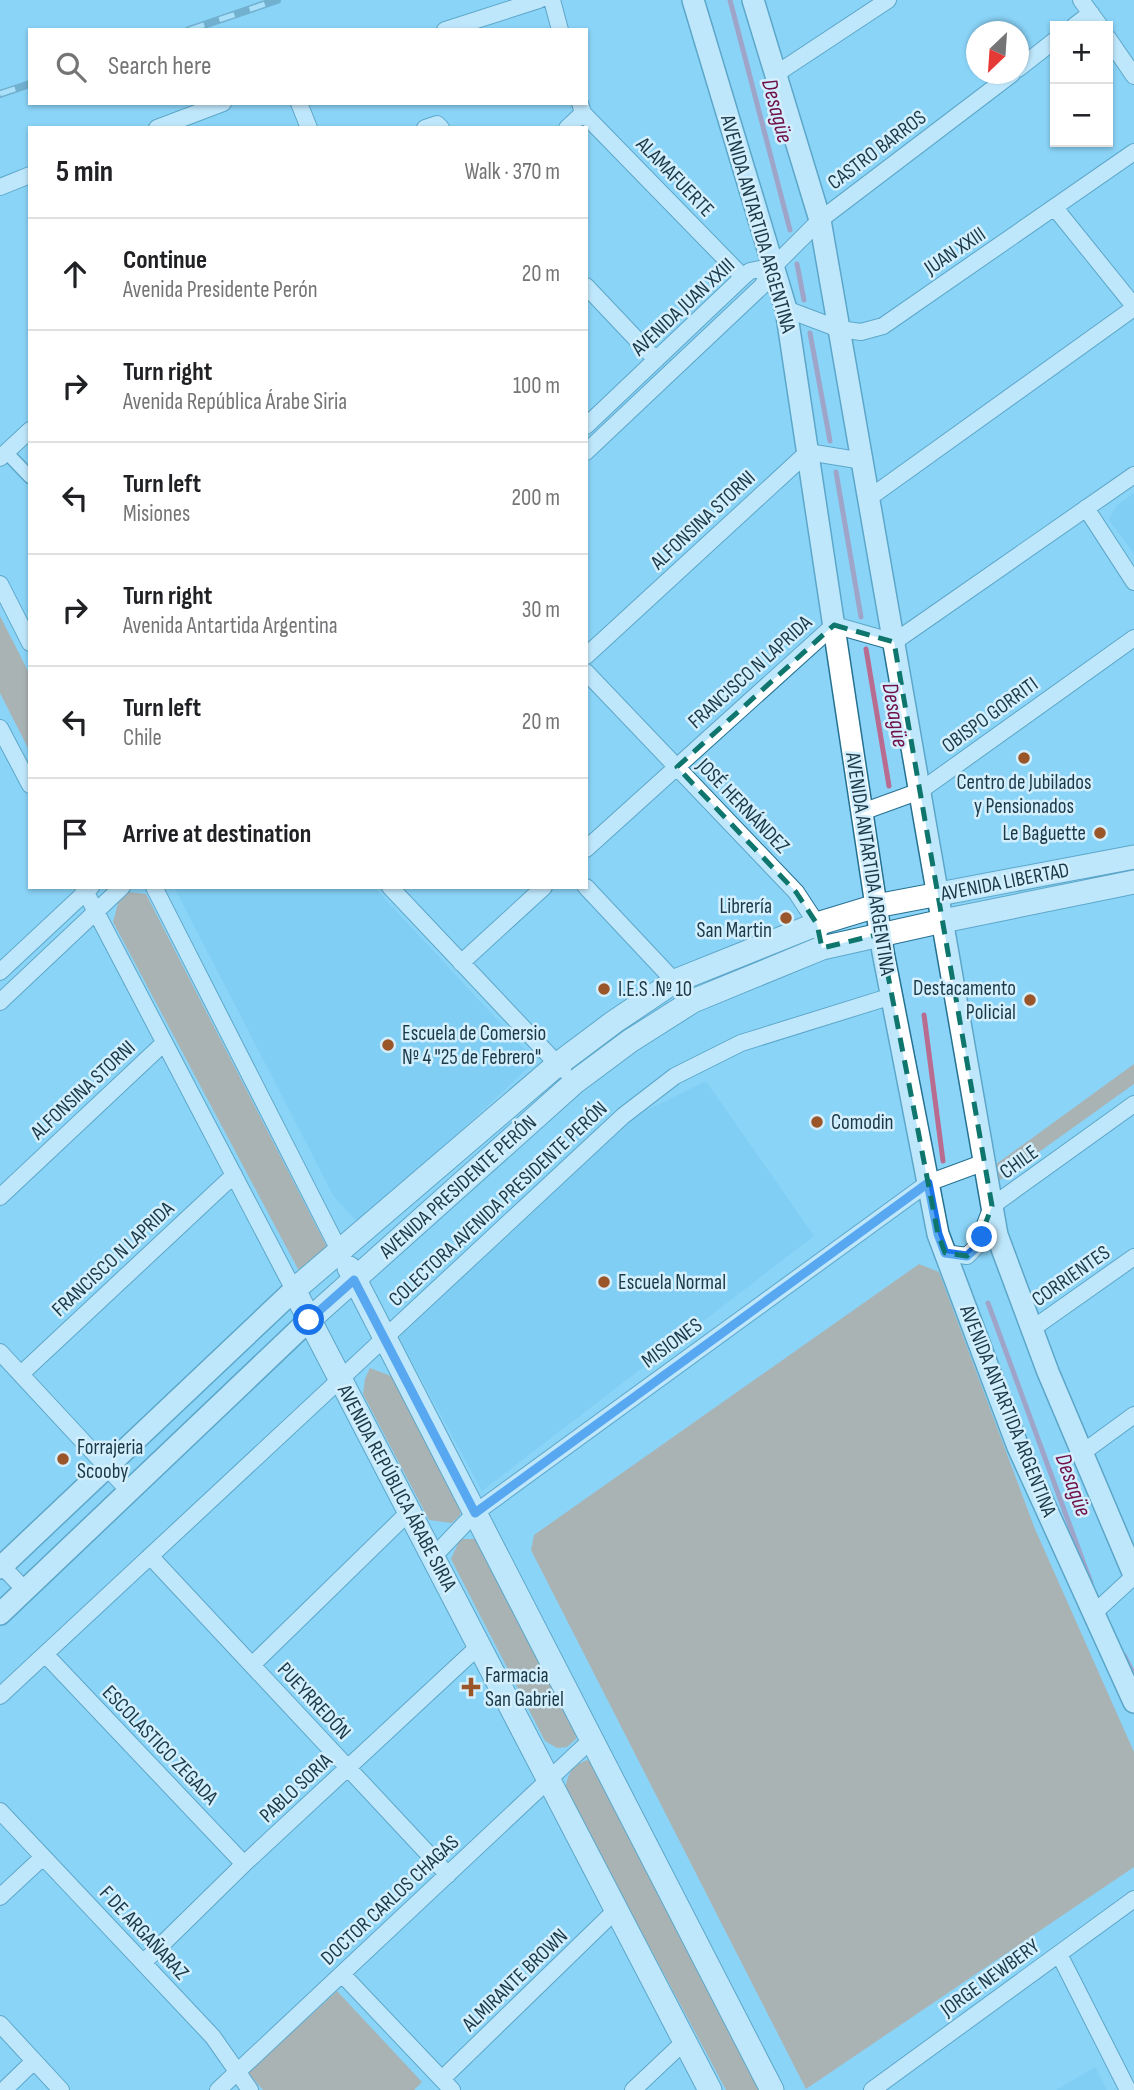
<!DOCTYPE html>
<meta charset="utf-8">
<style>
:root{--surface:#fff;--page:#f2f2f2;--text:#202124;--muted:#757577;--line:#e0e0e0}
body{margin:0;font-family:"Sofia Sans Condensed",sans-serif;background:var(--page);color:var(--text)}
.controls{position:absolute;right:21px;top:21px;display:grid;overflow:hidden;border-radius:0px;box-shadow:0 2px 5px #0004}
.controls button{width:63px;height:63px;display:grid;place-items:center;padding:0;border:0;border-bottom:2px solid var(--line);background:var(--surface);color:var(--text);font:35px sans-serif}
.compass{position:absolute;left:966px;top:21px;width:63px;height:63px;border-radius:50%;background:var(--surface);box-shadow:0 2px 5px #0004;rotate:205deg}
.stop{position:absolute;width:21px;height:21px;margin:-16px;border:5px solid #1a73e8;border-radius:50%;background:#fff}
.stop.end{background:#1a73e8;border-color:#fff;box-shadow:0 2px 7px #0008}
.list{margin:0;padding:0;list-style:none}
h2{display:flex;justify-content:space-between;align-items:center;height:91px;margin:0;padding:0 28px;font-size:30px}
h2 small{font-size:23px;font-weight:400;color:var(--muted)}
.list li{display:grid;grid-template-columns:46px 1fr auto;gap:21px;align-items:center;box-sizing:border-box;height:112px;padding:0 28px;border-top:2px solid var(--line)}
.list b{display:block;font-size:26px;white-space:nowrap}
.list p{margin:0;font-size:23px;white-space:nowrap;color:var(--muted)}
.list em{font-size:23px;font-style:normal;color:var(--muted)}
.icon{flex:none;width:38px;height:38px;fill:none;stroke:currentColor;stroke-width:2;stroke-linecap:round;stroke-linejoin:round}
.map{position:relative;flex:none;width:1134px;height:2090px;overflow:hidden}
.search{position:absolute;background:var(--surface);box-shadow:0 2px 5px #0004;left:28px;top:28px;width:560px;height:77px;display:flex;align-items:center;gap:18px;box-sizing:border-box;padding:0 24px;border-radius:0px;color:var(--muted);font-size:26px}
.panel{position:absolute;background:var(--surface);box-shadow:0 2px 5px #0004;left:28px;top:126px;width:560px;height:763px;border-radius:0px}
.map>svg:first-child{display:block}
.built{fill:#76c8f0}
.green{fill:#d18c63}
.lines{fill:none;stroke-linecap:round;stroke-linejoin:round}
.stream{stroke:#b86c90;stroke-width:5}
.pedestrian-casing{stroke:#257191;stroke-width:15}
.minor-casing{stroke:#257191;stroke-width:18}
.tertiary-casing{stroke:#257191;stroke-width:24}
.secondary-casing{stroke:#257191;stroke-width:25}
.pedestrian{stroke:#fff;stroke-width:12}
.minor{stroke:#fff;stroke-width:16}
.tertiary{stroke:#fff;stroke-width:21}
.secondary{stroke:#fff;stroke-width:23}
.rail-casing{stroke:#52859e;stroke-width:8}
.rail{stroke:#d3effd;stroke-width:5;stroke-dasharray:16;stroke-linecap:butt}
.route{stroke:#1a73e8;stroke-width:9}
.marked{fill:none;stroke:#0f766e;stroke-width:5;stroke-dasharray:14 9;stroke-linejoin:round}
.poi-dot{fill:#9a5529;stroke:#d3effd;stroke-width:2.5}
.labels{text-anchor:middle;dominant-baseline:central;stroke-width:5;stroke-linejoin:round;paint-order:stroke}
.street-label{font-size:21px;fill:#1b3948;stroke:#d3effd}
.poi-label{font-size:21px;fill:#1b3948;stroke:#d3effd;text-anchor:start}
.water-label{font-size:23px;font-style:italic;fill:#701149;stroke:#d3effd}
</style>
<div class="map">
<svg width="1134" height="2090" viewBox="0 0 1134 2090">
<rect width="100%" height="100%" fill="#8bd4f8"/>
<path class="built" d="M1134 493V554L1109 520 1116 506Z
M174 887H374L531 1056 530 1066 360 1225 334 1197Z
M706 1081 814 1236 482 1491 399 1338 404 1328 631 1118Z
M1095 2067 1107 2090H1056Z"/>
<path class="green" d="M0 616 30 675V752L0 693Z
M129 892 146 894 328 1249 317 1262 299 1271 113 922 118 903Z
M1134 1064V1084L1000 1180 994 1175 995 1165Z
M919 1264 939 1272 1035 1529 1134 1752V1867L806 2089 531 1550 534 1535Z
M370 1368 391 1376 463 1505 460 1515 452 1523 429 1520 363 1394 365 1379Z
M460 1539H479L575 1724 576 1739 567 1747 557 1748 545 1741 451 1559Z
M587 1760 599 1768 767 2090H726L565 1789C568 1773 572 1766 587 1760Z
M337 1991 422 2082 414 2090H263L248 2073Z"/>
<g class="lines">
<path class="stream" d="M730 0 790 230
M797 264 804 300
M810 333 830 441
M836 472 861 617
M866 649 889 786
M924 1015 943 1161
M988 1303 1091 1583
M1124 1655 1134 1675"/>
<g class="pedestrian-casing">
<path id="pedestrian" d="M6 452 30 477"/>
</g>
<g class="minor-casing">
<path id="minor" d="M552 0 560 30
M1081 0 1100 26
M1074 26 1091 13
M445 30 539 0
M1108 38 1134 76
M1018 69 1055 40
M776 74 888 0
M299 103 309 128
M580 103 583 113 743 277
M157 128 223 103
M425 128 437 124 441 128
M567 128 583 113
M0 187 30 175
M1055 208 1134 306
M586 286 656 360
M786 309 839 329 861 332 883 326 1134 152
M586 426 743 277 750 271 774 266
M586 452 762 286 774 266 820 220 1012 74
M0 458 30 430
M869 498 1134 308
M1086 508 1134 582
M0 584 30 643
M586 656 808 452 863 461
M586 672 796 892 817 924 819 932
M0 728 30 785
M862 812 920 791 1134 638
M586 849 834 625 894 642 1134 475
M83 887 294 1290
M154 887 339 1250
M390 887 563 1070
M586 887 693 1001
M461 963 544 887
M0 972 91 887
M0 1002 122 887
M0 1197 164 1043
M945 1253 967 1256 977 1246 992 1206 1134 1104
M1032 1329 1134 1257
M0 1352 129 1491
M21 1374 234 1175
M1082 1453 1134 1415
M150 1556 448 1875
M433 1557 475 1513 928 1183 985 1162
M0 1564 25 1590
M1094 1613 1134 1576
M45 1654 244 1864
M252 1665 409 1512
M0 1696 623 1116 675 1076 741 1043 892 996
M0 1811 213 2037 250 2090
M0 1897 43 1857
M1059 1954 1128 2090
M143 1963 244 1864 479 1646
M342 1974 452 2090
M0 2024 61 2090
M442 2079 616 1910
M4 2090 34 2061
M218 2090 591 1740
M633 2090 685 2041
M872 2090 1134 1899"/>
</g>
<g class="tertiary-casing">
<path id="tertiary" d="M693 0 786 309 883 952 938 1234 1018 1447 1134 1702
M753 0 820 220 997 1235 1048 1372 1134 1575
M0 1568 294 1290
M0 1614 309 1320"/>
</g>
<g class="secondary-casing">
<path id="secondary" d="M349 1268 772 2090
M309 1320 575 1082 630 1041 693 1001 822 948 943 921 1134 882
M710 2090 294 1290 558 1064 614 1022 675 981 817 924 876 906 1134 857"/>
</g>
<use href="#pedestrian" class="pedestrian"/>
<use href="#minor" class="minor"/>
<use href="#tertiary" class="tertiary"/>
<use href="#secondary" class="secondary"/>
<g class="rail-casing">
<path id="rail" d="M189 30 277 0
M0 94 30 84"/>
</g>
<use href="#rail" class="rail"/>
</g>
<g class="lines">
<path class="route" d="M309 1320 354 1280 475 1513 928 1183 938 1234 945 1253 967 1256 978 1246 982 1237"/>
</g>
<path d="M0 0H1134V2090H0ZM834 625 894 642 992 1206 977 1246 967 1256 945 1253 938 1234 880 934 822 948 817 924 796 892 677 767Z" fill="#8bd4f8" fill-opacity=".55" fill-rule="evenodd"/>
<path class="marked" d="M834 625 894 642 992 1206 977 1246 967 1256 945 1253 938 1234 880 934 822 948 817 924 796 892 677 767Z"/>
<g class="poi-dot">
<circle cx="1024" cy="758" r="7"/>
<circle cx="1100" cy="833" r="7"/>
<circle cx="786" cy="918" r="7"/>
<circle cx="604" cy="989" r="7"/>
<circle cx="1030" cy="1000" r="7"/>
<circle cx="388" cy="1045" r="7"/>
<circle cx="817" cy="1122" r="7"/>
<circle cx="604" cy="1282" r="7"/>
<circle cx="63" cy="1459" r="7"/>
<path d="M467.5 1676.5h7v7h7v7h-7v7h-7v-7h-7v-7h7z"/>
</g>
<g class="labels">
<g class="street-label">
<text transform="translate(877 150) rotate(-37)">CASTRO BARROS</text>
<text transform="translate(675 177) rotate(46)">ALAMAFUERTE</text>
<text transform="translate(758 224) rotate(74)">AVENIDA ANTARTIDA ARGENTINA</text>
<text transform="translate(955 251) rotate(-34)">JUAN XXIII</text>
<text transform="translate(683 307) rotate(-43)">AVENIDA JUAN XXIII</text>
<text transform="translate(703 520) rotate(-43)">ALFONSINA STORNI</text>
<text transform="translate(750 672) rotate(-42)">FRANCISCO N LAPRIDA</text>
<text transform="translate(990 715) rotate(-36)">OBISPO GORRITI</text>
<text transform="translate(743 806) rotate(46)">JOSÉ HERNÁNDEZ</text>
<text transform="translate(870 864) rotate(81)">AVENIDA ANTARTIDA ARGENTINA</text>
<text transform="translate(1005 882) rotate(-11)">AVENIDA LIBERTAD</text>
<text transform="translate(83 1090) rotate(-43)">ALFONSINA STORNI</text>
<text transform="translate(1019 1162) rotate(-36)">CHILE</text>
<text transform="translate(458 1187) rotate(-42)">AVENIDA PRESIDENTE PERÓN</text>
<text transform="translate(498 1204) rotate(-43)">COLECTORA AVENIDA PRESIDENTE PERÓN</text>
<text transform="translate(113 1259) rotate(-43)">FRANCISCO N LAPRIDA</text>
<text transform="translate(1071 1276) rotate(-35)">CORRIENTES</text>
<text transform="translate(672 1343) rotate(-36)">MISIONES</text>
<text transform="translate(1008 1411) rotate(68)">AVENIDA ANTARTIDA ARGENTINA</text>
<text transform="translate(397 1488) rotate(62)">AVENIDA REPÚBLICA ÁRABE SIRIA</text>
<text transform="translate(314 1701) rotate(47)">PUEYRREDÓN</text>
<text transform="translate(160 1745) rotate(46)">ESCOLASTICO ZEGADA</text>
<text transform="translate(296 1788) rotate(-43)">PABLO SORIA</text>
<text transform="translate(390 1900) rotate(-43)">DOCTOR CARLOS CHAGAS</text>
<text transform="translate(144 1933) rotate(47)">F DE ARGAÑARAZ</text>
<text transform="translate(990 1978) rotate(-36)">JORGE NEWBERY</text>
<text transform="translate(515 1980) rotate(-44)">ALMIRANTE BROWN</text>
</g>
<g class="poi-label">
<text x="1024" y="782" text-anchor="middle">Centro de Jubilados<tspan x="1024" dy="24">y Pensionados</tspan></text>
<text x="1086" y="833" text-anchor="end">Le Baguette</text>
<text x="772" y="906" text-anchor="end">Librería<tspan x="772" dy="24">San Martin</tspan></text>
<text x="1016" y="988" text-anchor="end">Destacamento<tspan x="1016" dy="24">Policial</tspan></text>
<text x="618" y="989">I.E.S .Nº 10</text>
<text x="402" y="1033">Escuela de Comersio<tspan x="402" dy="24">Nº 4 "25 de Febrero"</tspan></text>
<text x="831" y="1122">Comodin</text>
<text x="618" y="1282">Escuela Normal</text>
<text x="77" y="1447">Forrajeria<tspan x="77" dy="24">Scooby</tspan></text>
<text x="485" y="1675">Farmacia<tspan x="485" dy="24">San Gabriel</tspan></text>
</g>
<g class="water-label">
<text transform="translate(777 111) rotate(75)">Desagüe</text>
<text transform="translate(895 715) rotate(80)">Desagüe</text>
<text transform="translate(1073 1485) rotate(70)">Desagüe</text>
</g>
</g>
</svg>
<div class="controls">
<button>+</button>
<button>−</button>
</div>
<svg class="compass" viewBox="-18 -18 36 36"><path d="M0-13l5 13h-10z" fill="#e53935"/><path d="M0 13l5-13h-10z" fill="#757577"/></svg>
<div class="stop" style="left:309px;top:1320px"></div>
<div class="stop end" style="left:982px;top:1237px"></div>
<div class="search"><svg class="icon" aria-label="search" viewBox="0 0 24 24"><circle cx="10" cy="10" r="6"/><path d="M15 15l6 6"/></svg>Search here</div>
<section class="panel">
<h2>5 min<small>Walk · 370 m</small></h2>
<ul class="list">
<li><svg class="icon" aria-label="ahead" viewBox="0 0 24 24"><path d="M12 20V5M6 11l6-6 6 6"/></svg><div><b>Continue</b><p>Avenida Presidente Perón</p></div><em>20 m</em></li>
<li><svg class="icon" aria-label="right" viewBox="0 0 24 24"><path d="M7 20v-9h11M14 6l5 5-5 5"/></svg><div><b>Turn right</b><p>Avenida República Árabe Siria</p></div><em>100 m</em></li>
<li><svg class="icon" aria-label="left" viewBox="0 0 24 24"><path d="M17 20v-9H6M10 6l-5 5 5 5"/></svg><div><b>Turn left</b><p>Misiones</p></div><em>200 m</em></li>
<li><svg class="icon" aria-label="right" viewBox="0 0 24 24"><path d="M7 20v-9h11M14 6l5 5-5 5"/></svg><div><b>Turn right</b><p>Avenida Antartida Argentina</p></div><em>30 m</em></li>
<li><svg class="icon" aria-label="left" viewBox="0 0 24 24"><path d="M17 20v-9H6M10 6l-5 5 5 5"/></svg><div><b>Turn left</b><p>Chile</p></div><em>20 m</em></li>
<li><svg class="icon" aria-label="arrive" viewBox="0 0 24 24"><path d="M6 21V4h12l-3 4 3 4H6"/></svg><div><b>Arrive at destination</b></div></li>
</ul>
</section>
</div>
